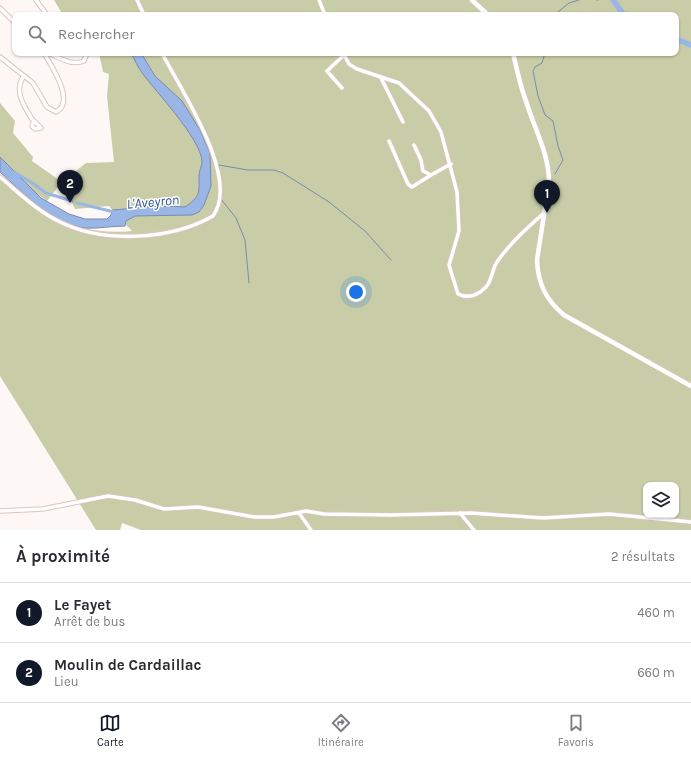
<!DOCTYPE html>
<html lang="fr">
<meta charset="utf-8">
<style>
:root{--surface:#fff;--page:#f7f7f7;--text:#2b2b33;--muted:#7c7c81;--line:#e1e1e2;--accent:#111827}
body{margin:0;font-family:Karla,sans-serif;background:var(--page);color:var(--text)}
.controls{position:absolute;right:12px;bottom:12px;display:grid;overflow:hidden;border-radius:8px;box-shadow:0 1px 3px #0004}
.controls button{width:36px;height:36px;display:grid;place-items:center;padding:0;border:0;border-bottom:1px solid var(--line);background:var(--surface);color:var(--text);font:20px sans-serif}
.you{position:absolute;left:356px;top:292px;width:14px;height:14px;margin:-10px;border:3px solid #fff;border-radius:50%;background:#1a73e8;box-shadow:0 0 0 6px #1a73e833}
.badge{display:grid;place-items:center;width:26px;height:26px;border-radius:50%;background:var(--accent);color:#fff;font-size:13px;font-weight:700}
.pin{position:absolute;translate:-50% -33px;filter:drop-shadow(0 1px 2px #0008)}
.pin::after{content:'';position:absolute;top:21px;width:14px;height:12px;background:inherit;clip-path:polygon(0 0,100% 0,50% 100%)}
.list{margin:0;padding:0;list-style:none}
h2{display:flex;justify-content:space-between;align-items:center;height:52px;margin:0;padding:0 16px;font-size:17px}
h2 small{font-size:13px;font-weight:400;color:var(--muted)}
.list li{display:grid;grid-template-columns:26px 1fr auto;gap:12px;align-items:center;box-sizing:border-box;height:60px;padding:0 16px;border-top:1px solid var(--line)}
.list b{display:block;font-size:15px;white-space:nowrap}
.list p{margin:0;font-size:13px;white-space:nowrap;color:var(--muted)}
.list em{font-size:13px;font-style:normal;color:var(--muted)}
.icon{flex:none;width:22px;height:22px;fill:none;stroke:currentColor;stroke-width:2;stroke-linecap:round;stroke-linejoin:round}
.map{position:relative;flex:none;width:691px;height:530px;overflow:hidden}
.search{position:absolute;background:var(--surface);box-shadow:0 1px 3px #0004;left:12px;right:12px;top:12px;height:44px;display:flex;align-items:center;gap:10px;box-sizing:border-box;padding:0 14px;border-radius:8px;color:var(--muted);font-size:15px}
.sheet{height:172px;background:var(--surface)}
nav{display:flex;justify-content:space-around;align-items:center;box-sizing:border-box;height:56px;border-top:1px solid var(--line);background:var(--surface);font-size:11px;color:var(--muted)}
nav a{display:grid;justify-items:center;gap:2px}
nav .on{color:var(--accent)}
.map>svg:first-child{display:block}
.green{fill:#c8cca7;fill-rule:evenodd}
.water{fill:#99b6e7;stroke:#7a8cad}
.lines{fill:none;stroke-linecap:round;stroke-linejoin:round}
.stream{stroke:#7a8cad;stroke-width:1}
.canal{stroke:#99b6e7;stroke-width:3}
.river{stroke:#99b6e7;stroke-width:5.5}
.minor-casing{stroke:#dbc6bb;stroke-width:5.5}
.tertiary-casing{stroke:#dbc6bb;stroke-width:6}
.minor{stroke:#fff;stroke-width:3.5}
.tertiary{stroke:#fff;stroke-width:4.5}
.labels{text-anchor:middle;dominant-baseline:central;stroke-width:3;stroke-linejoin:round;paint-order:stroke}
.water-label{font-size:14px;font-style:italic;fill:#325692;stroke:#fff}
</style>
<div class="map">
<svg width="691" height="530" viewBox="0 0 691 530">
<rect width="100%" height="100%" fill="#fdf8f6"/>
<path class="green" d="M54 0H691V530H141L122 523 120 530H96L0 376V174C41 211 73 237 132 231L109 206 75 209 62 182 47 201 29 188 0 157V103L15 121 13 133 33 157 32 161 62 182 86 163 114 162 107 96 109 74 103 72 99 53H676V15H63ZM646 485H676V515H646Z"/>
<path class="water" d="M131 53H141L155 76 182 101 200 130 210 153 211 186 204 205 199 212 192 215 135 216 126 221 125 226C112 226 97 229 84 228 51 223 23 193 0 172V157L41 198 69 214 85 219H107L111 215 112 210C139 208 158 205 185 207 201 196 199 193 199 176 199 171 202 166 202 161 200 138 157 93 143 74 138 68 135 60 131 53Z"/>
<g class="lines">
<path class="stream" d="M597 0H598
M554 15 569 3 579 0
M545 53 542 63 535 67 533 71 538 96 545 115 553 121 558 146 563 160 555 174
M220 176 219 165 248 170H274L283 173 329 202 365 231 391 260
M221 199 236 218 245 240 249 283"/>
<path class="canal" d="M14 172 34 184 46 193 72 201
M77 203 114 212"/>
<path class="river" d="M613 0 624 15
M676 39 691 45"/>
<g class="minor-casing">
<path id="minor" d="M36 0 47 15
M137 0 144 15
M319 0 325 15
M0 8 15 23
M49 53C59 58 72 66 84 61L87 53
M343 53 349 64 357 69 399 83 429 111 441 132 457 192 459 231 449 265 458 294C468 299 478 295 486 287 492 281 492 269 497 262 510 243 527 228 544 213
M0 57 33 83 47 107 56 112C76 102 51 65 44 53
M23 77C14 92 24 106 32 119L41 128 35 129 32 126 34 121
M381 78 403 122
M342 88 327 71 344 55
M389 141 408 184 412 187 431 175
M414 145 421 160 423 171 431 175 451 164
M0 177C18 192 36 210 58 221 102 244 171 240 213 216 241 177 180 89 162 53
M0 511 43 509 108 496 135 500 164 509 198 507 254 517H274L306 511 324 514 391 515 471 513 543 518 609 514 691 522
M299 513 311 530
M460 513 474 530"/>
</g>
<g class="tertiary-casing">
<path id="tertiary" d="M472 0 488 15
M513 53C517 69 520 86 526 101 534 128 549 153 549 182L537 260C538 284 546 300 564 315L691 386"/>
</g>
<use href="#minor" class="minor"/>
<use href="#tertiary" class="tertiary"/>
</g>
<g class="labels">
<g class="water-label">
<text transform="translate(153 202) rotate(-5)">L'Aveyron</text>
</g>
</g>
</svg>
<div class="controls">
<button><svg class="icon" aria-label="layers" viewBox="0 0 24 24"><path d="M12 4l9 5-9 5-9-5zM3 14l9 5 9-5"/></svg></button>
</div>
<div class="you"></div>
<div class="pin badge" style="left:547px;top:213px">1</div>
<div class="pin badge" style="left:70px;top:203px">2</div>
<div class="search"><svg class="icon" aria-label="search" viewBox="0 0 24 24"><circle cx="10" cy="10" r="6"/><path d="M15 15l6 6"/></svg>Rechercher</div>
</div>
<section class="sheet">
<h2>À proximité<small>2 résultats</small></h2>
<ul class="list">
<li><span class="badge">1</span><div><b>Le Fayet</b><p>Arrêt de bus</p></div><em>460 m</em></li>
<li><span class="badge">2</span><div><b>Moulin de Cardaillac</b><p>Lieu</p></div><em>660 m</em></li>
</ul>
</section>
<nav>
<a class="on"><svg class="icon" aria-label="map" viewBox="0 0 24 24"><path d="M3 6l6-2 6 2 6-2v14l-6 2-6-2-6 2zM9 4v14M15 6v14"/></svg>Carte</a>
<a><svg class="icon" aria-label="directions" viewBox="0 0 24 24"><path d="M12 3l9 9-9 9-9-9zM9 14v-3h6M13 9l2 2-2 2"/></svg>Itinéraire</a>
<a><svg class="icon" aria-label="saved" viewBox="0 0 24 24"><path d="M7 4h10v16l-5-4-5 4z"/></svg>Favoris</a>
</nav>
